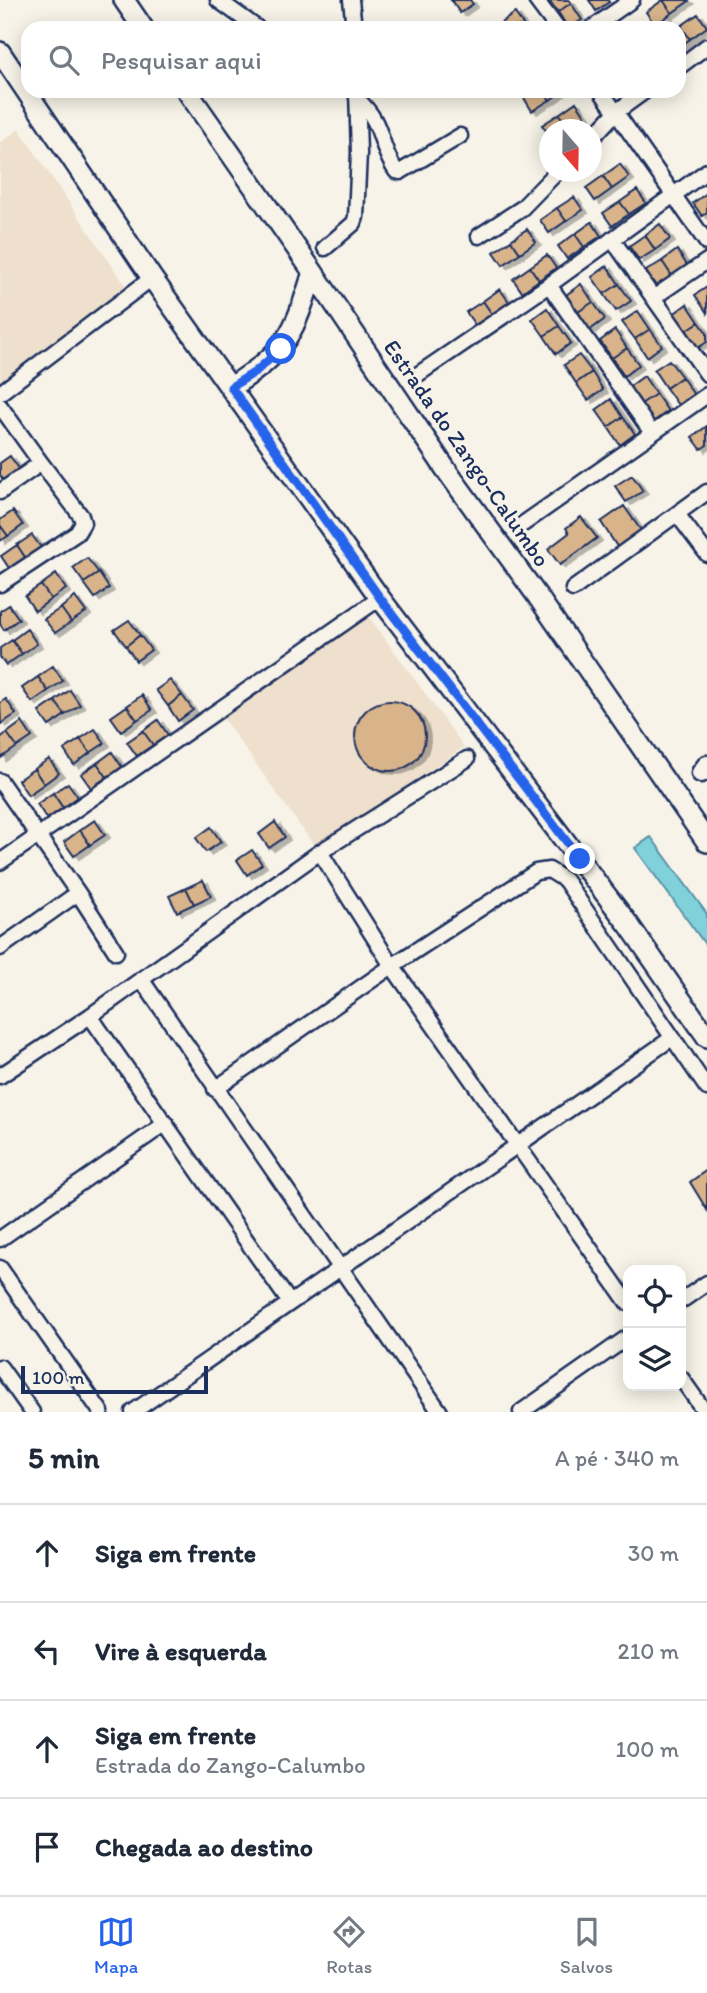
<!DOCTYPE html>
<html lang="pt">
<meta charset="utf-8">
<style>
:root{--surface:#fff;--page:#f6f6f7;--text:#1f2937;--muted:#747a83;--line:#e0e1e3;--accent:#2563eb}
body{margin:0;font-family:Itim,sans-serif;background:var(--page);color:var(--text)}
.controls{position:absolute;right:21px;bottom:21px;display:grid;overflow:hidden;border-radius:14px;box-shadow:0 4px 18px #0003}
.controls button{width:63px;height:63px;display:grid;place-items:center;padding:0;border:0;border-bottom:2px solid var(--line);background:var(--surface);color:var(--text);font:35px sans-serif}
.compass{position:absolute;left:539px;top:119px;width:63px;height:63px;border-radius:50%;background:var(--surface);box-shadow:0 4px 18px #0003;rotate:160deg}
.scale{position:absolute;left:21px;bottom:18px;width:187px;box-sizing:border-box;padding-left:7px;border:4px solid #1b2f5e;border-top:0;font-size:19px;line-height:24px;white-space:nowrap;color:#1b2f5e;-webkit-text-stroke:5px #f7f3e8;paint-order:stroke}
.stop{position:absolute;width:21px;height:21px;margin:-16px;border:5px solid #2563eb;border-radius:50%;background:#fff}
.stop.end{background:#2563eb;border-color:#fff;box-shadow:0 2px 7px #0008}
.list{margin:0;padding:0;list-style:none}
h2{display:flex;justify-content:space-between;align-items:center;height:91px;margin:0;padding:0 28px;font-size:30px}
h2 small{font-size:23px;font-weight:400;color:var(--muted)}
.list li{display:grid;grid-template-columns:46px 1fr auto;gap:21px;align-items:center;box-sizing:border-box;height:98px;padding:0 28px;border-top:2px solid var(--line)}
.list b{display:block;font-size:26px;white-space:nowrap}
.list p{margin:0;font-size:23px;white-space:nowrap;color:var(--muted)}
.list em{font-size:23px;font-style:normal;color:var(--muted)}
.icon{flex:none;width:38px;height:38px;fill:none;stroke:currentColor;stroke-width:2;stroke-linecap:round;stroke-linejoin:round}
.map{position:relative;flex:none;width:707px;height:1412px;overflow:hidden}
.search{position:absolute;background:var(--surface);box-shadow:0 4px 18px #0003;left:21px;right:21px;top:21px;height:77px;display:flex;align-items:center;gap:18px;box-sizing:border-box;padding:0 24px;border-radius:21px;color:var(--muted);font-size:26px}
.sheet{height:483px;background:var(--surface)}
nav{display:flex;justify-content:space-around;align-items:center;box-sizing:border-box;height:98px;border-top:2px solid var(--line);background:var(--surface);font-size:19px;color:var(--muted)}
nav a{display:grid;justify-items:center;gap:4px}
nav .on{color:var(--accent)}
.map>svg:first-child{display:block}
.built{fill:#eee0cc}
.water{fill:#80d1da;stroke:#5890a8;stroke-width:2}
.building{fill:#d9b48b;stroke:#1b2f5e;stroke-width:2;filter:url(#shadow)}
.lines{fill:none;stroke-linecap:round;stroke-linejoin:round}
.minor-casing{stroke:#1b2f5e;stroke-width:19}
.tertiary-casing{stroke:#1b2f5e;stroke-width:23}
.secondary-casing{stroke:#1b2f5e;stroke-width:24}
.minor{stroke:#f7f3e8;stroke-width:14}
.tertiary{stroke:#f7f3e8;stroke-width:18}
.secondary{stroke:#f7f3e8;stroke-width:19}
.route{stroke:#2563eb;stroke-width:9}
.labels{text-anchor:middle;dominant-baseline:central;stroke-width:7;stroke-linejoin:round;paint-order:stroke}
.street-label{font-size:23px;fill:#1b2f5e;stroke:#f7f3e8}
</style>
<div class="map">
<svg width="707" height="1412" viewBox="0 0 707 1412">
<defs>
<filter id="shadow"><feDropShadow dx="5" dy="3" stdDeviation="0" flood-color="#0004"/></filter>
</defs>
<rect width="100%" height="100%" fill="#f7f3e8"/>
<filter id="ink" filterUnits="userSpaceOnUse"><feTurbulence type="fractalNoise" baseFrequency=".0143" numOctaves="2"/><feDisplacementMap in="SourceGraphic" scale="14" xChannelSelector="R" yChannelSelector="G"/><feConvolveMatrix kernelMatrix="1 2 1 2 8 2 1 2 1" color-interpolation-filters="sRGB"/></filter>
<g filter="url(#ink)">
<path class="built" d="M19 129 130 292 0 390V143Z
M367 614 464 747 316 848 223 718Z"/>
<path class="water" d="M651 837 707 914V947L635 848Z"/>
<path class="building" d="M451 0H470L473 4 460 13Z
M549 0H569L571 3 558 12Z
M589 0H608L609 2 596 11Z
M663 0 672 13 655 25 646 12Z
M663 0H688L689 1 672 13Z
M571 3 582 20 568 28 558 12Z
M515 13 524 26 501 28 498 25Z
M698 14 707 27 690 39 681 26Z
M681 26 690 39 679 47 678 28Z
M534 91H543L550 100 532 111 524 98Z
M543 91H562L550 100Z
M576 102 585 115 568 127 559 114Z
M559 114 568 127 564 130H550V136L542 125Z
M620 164 629 177 612 189 603 176Z
M603 176 612 189 595 201 586 188Z
M637 190 646 203 629 214 620 202Z
M707 193V212L702 216 693 203Z
M574 197 583 210 566 221 557 208Z
M620 202 629 214 612 226 603 213Z
M557 208 566 221 549 233 540 220Z
M592 222 601 236 584 247 575 234Z
M660 224 670 239 655 250 645 235Z
M527 229 536 242 520 253 511 240Z
M575 234 584 247 567 259 558 246Z
M645 235 655 250 639 260 629 246Z
M511 240 520 253 503 265 494 252Z
M677 250 687 265 672 276 662 261Z
M547 255 556 268 539 280 530 267Z
M662 261 672 276 656 286 646 271Z
M607 266 619 284 604 294 592 277Z
M530 267 539 280 522 292 513 279Z
M581 284 593 302 578 312 566 295Z
M619 284 631 301 616 311 604 294Z
M707 287V313L695 295Z
M500 289 509 302 492 314 483 301Z
M483 301 492 314 475 325 466 312Z
M593 302 605 319 590 330 578 312Z
M687 304 699 322 684 332 672 315Z
M547 308 559 326 544 336 532 319Z
M638 311 650 329 635 339 622 322Z
M699 322 707 333V342L696 349 684 332Z
M559 326 571 343 556 354 544 336Z
M650 329 662 346 647 357 635 339Z
M615 330 627 348 612 358 600 341Z
M627 348 639 365 624 376 612 358Z
M579 355 592 372 576 383 564 365Z
M669 360 682 377 666 388 654 370Z
M592 372 603 390 588 400 576 383Z
M644 376 656 394 641 404 629 387Z
M682 377 694 395 678 405 666 388Z
M656 394 668 411 653 422 641 404Z
M611 399 623 417 608 427 596 410Z
M623 417 635 434 620 445 608 427Z
M707 426V445L701 449 692 437Z
M10 456 20 470 4 481 0 475V463Z
M632 475 643 491 626 502 615 486Z
M624 506 642 532 618 548 601 522Z
M13 511 23 525 8 536 0 525V520Z
M581 517 597 538 560 565 548 549 569 533 566 528Z
M0 525 8 536 0 541Z
M32 535 42 549 27 560 17 545Z
M17 545 27 560 11 571 1 556Z
M87 558 99 573 84 583 73 568Z
M99 573 109 588 95 598 84 583Z
M56 574 66 589 51 599 41 585Z
M41 585 51 599 35 611 25 596Z
M75 597 86 612 71 622 61 608Z
M9 605 19 619 4 630 0 624V611Z
M61 608 71 622 55 633 44 619Z
M129 620 140 635 126 646 114 630Z
M27 629 37 644 22 654 12 640Z
M140 635 151 650 136 661 126 646Z
M12 640 22 654 6 665 0 657V648Z
M53 666 63 681 48 691 38 677Z
M38 677 48 691 32 702 22 688Z
M170 680 182 695 168 706 156 690Z
M70 690 80 705 65 715 55 701Z
M142 695 152 710 137 720 127 706Z
M182 695 193 710 178 721 168 706Z
M6 699 16 714 1 724 0 703Z
M355 736a35 35 0 1 1 70 0a35 35 0 1 1-70 0Z
M55 701 65 715 49 726 39 712Z
M127 706 137 720 121 731 111 717Z
M158 720 168 735 153 745 143 731Z
M22 722 32 737 17 747 7 733Z
M95 729 105 743 90 753 80 739Z
M143 731 153 745 137 756 127 742Z
M7 733 17 747 1 758 0 738Z
M80 739 90 753 74 765 64 750Z
M112 752 122 767 107 777 97 763Z
M49 759 59 773 44 784 34 769Z
M97 763 107 777 91 788 81 774Z
M34 769 44 784 28 795 18 780Z
M68 783 78 797 63 808 53 793Z
M53 793 63 808 47 819 37 804Z
M95 820 105 835 90 845 80 830Z
M275 822 285 837 269 848 259 834Z
M211 827 221 842 206 852 196 838Z
M80 830 90 845 74 856 64 842Z
M252 850 262 864 247 875 237 860Z
M203 880 211 896 194 904 186 888Z
M186 888 194 904 177 912 169 896Z
M707 1170V1210L690 1182Z"/>
<g class="lines">
<g class="minor-casing">
<path id="minor" d="M218 0 257 28
M351 0 354 28
M536 0 557 28
M592 28 632 0
M679 67 707 46
M601 91 707 243
M357 99C385 124 378 145 396 171L400 172 460 136
M592 138 616 112 645 91
M479 236 522 208 557 172
M612 239 707 374
M325 248 354 223 356 217 359 153 357 91
M549 285 652 433
M653 298 707 261
M417 375 549 285 707 171
M0 393 152 278
M0 406 41 463 0 492
M677 514 707 554
M523 524 707 395
M0 584 77 533 83 523 81 516 41 463
M573 589 707 492
M0 781 78 893 116 952
M320 852 392 966 628 1303
M0 862 380 598
M0 948 78 893
M141 979 440 1412
M90 1016 290 1303
M0 1076 90 1016 320 852 467 759
M215 1089 392 966 536 872 549 870 565 880 707 1088
M0 1239 166 1123
M0 1268 101 1412
M681 1301 707 1283
M0 1367 32 1412
M681 1378 705 1412
M133 1412 672 1038
M521 1412 628 1337"/>
</g>
<g class="tertiary-casing">
<path id="tertiary" d="M701 773 707 765"/>
</g>
<g class="secondary-casing">
<path id="secondary" d="M124 0 143 28
M0 52 152 278 380 598 629 925 707 1037
M187 91 313 272 449 474 538 597 707 842
M231 387C287 351 294 334 313 272"/>
</g>
<use href="#minor" class="minor"/>
<use href="#tertiary" class="tertiary"/>
<use href="#secondary" class="secondary"/>
</g>
</g>
<g class="lines" filter="url(#ink)">
<path class="route" d="M281 349 255 372 231 387 380 598 580 859"/>
</g>
<g class="labels">
<g class="street-label">
<text transform="translate(467 453) rotate(55)">Estrada do Zango-Calumbo</text>
</g>
</g>
</svg>
<div class="controls">
<button><svg class="icon" aria-label="locate" viewBox="0 0 24 24"><circle cx="12" cy="12" r="6"/><path d="M12 2v4M12 18v4M2 12h4M18 12h4"/></svg></button>
<button><svg class="icon" aria-label="layers" viewBox="0 0 24 24"><path d="M12 4l9 5-9 5-9-5zM3 14l9 5 9-5"/></svg></button>
</div>
<svg class="compass" viewBox="-18 -18 36 36"><path d="M0-13l5 13h-10z" fill="#e53935"/><path d="M0 13l5-13h-10z" fill="#747a83"/></svg>
<div class="scale">100 m</div>
<div class="stop" style="left:281px;top:349px"></div>
<div class="stop end" style="left:580px;top:859px"></div>
<div class="search"><svg class="icon" aria-label="search" viewBox="0 0 24 24"><circle cx="10" cy="10" r="6"/><path d="M15 15l6 6"/></svg>Pesquisar aqui</div>
</div>
<section class="sheet">
<h2>5 min<small>A pé · 340 m</small></h2>
<ul class="list">
<li><svg class="icon" aria-label="ahead" viewBox="0 0 24 24"><path d="M12 20V5M6 11l6-6 6 6"/></svg><div><b>Siga em frente</b></div><em>30 m</em></li>
<li><svg class="icon" aria-label="left" viewBox="0 0 24 24"><path d="M17 20v-9H6M10 6l-5 5 5 5"/></svg><div><b>Vire à esquerda</b></div><em>210 m</em></li>
<li><svg class="icon" aria-label="ahead" viewBox="0 0 24 24"><path d="M12 20V5M6 11l6-6 6 6"/></svg><div><b>Siga em frente</b><p>Estrada do Zango-Calumbo</p></div><em>100 m</em></li>
<li><svg class="icon" aria-label="arrive" viewBox="0 0 24 24"><path d="M6 21V4h12l-3 4 3 4H6"/></svg><div><b>Chegada ao destino</b></div></li>
</ul>
</section>
<nav>
<a class="on"><svg class="icon" aria-label="map" viewBox="0 0 24 24"><path d="M3 6l6-2 6 2 6-2v14l-6 2-6-2-6 2zM9 4v14M15 6v14"/></svg>Mapa</a>
<a><svg class="icon" aria-label="directions" viewBox="0 0 24 24"><path d="M12 3l9 9-9 9-9-9zM9 14v-3h6M13 9l2 2-2 2"/></svg>Rotas</a>
<a><svg class="icon" aria-label="saved" viewBox="0 0 24 24"><path d="M7 4h10v16l-5-4-5 4z"/></svg>Salvos</a>
</nav>
